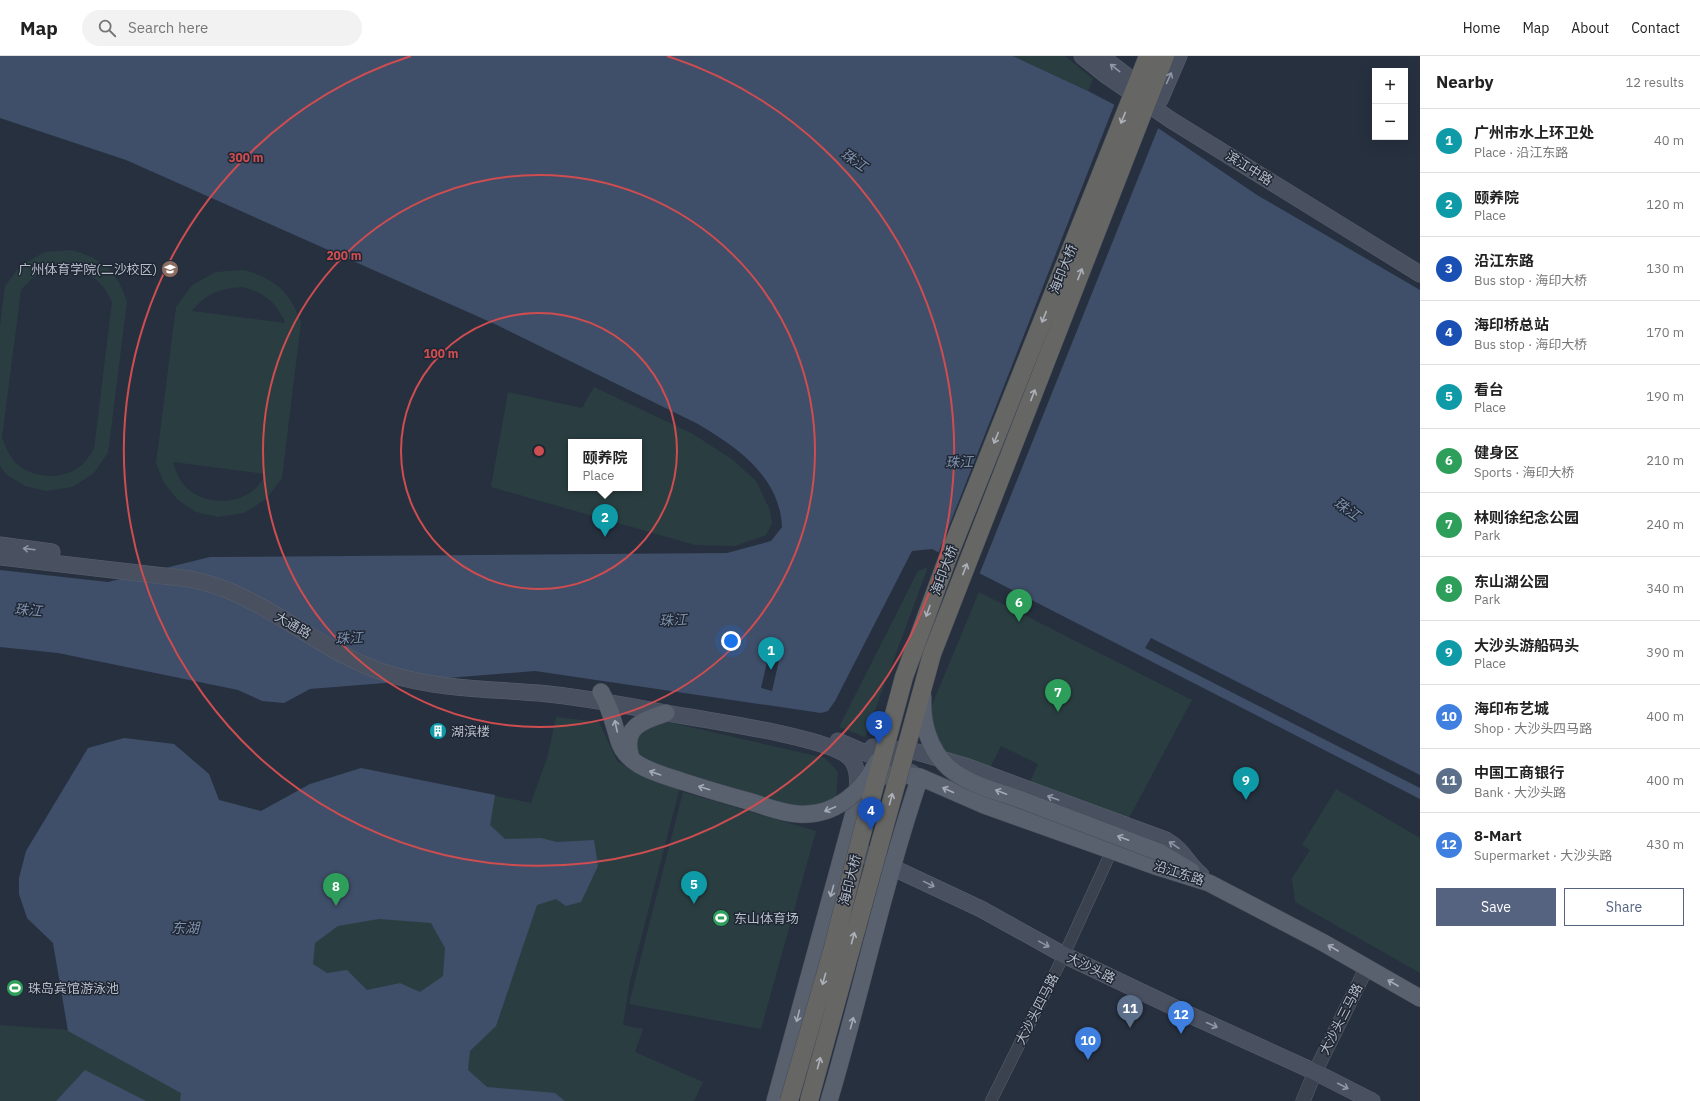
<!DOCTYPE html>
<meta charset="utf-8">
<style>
:root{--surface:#fff;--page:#f2f2f2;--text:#222;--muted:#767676;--line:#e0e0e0;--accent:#556380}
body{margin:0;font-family:"IBM Plex Sans","Noto Sans SC",sans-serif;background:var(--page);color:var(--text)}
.controls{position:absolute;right:12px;top:12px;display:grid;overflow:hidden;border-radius:0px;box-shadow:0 4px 16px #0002}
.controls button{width:36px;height:36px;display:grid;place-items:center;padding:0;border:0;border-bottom:1px solid var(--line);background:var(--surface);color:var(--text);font:20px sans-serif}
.you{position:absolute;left:731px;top:585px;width:14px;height:14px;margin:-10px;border:3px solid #fff;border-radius:50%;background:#1a73e8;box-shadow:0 0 0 6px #1a73e833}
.badge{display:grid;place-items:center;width:26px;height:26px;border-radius:50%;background:var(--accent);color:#fff;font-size:13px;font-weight:700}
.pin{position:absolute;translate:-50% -33px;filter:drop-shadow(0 1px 2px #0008)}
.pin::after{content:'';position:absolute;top:21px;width:14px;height:12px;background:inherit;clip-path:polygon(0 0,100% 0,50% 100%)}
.popup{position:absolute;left:568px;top:383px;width:74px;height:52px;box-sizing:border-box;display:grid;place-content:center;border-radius:0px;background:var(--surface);filter:drop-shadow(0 1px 3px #0005);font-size:13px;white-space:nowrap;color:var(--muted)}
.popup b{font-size:15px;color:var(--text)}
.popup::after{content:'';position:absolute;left:50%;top:100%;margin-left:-8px;border:8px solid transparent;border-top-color:var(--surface)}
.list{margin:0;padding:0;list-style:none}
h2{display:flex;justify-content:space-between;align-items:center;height:52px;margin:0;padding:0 16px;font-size:17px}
h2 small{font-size:13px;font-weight:400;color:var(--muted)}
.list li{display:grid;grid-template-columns:26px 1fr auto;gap:12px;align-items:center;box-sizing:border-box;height:64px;padding:0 16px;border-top:1px solid var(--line)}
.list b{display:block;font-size:15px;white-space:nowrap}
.list p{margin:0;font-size:13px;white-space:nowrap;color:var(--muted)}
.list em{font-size:13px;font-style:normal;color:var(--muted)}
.actions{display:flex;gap:8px;padding:12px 16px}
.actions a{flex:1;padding:9px 0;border:1px solid var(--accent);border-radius:0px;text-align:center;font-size:14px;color:var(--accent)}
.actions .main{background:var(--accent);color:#fff}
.icon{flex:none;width:22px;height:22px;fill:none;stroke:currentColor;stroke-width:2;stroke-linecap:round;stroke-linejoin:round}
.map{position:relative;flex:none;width:1420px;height:1045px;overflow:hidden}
header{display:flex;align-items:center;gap:24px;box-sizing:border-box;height:56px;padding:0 20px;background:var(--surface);border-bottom:1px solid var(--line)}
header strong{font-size:19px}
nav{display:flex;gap:22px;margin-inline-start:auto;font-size:14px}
.search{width:280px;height:36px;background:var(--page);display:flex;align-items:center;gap:10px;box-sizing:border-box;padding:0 14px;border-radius:22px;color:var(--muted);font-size:15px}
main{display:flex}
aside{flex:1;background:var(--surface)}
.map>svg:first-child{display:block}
.green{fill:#2a3e41;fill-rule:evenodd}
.water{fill:#3f4e69;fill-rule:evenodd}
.pier{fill:#27303f}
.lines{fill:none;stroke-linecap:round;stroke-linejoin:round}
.minor-casing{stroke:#59606c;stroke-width:12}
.tertiary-casing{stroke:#59606c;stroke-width:15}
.secondary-casing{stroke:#59606c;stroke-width:17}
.primary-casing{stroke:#444b58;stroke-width:18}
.minor{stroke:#3b424f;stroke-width:11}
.tertiary{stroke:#3b424f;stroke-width:14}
.secondary{stroke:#495161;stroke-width:16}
.primary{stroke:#59616f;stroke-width:17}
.primary-bridge-casing{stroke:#444b58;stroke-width:18;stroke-linecap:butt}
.trunk-bridge-casing{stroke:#454d59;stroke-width:19;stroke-linecap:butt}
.primary-bridge{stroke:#59616f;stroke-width:17}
.trunk-bridge{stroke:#666664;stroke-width:18}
.oneway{stroke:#9097a5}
.oneway2{stroke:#abb0ba}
.oneway3{stroke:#a4abb7}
.ring{fill:none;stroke:#ce4d50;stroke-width:2}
.labels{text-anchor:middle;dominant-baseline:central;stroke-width:3;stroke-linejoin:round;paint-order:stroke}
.street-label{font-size:13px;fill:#b7bdc9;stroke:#1f2734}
.poi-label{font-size:13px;fill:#b7bdc9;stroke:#1f2734;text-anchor:start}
.water-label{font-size:14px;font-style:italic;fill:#8092af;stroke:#1f2734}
.centre{fill:#ce4d50;stroke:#1f2734;stroke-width:2}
.ring-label{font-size:12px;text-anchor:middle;font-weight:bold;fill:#ce4d50;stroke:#1f2734;stroke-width:3;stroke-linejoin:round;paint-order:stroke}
</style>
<header>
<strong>Map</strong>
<div class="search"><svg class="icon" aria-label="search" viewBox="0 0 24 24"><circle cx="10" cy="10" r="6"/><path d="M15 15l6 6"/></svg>Search here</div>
<nav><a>Home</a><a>Map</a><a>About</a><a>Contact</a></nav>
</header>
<main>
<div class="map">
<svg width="1420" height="1045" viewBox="0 0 1420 1045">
<rect width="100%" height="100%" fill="#27303f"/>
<path class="green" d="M1013 0H1065L1093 23 1088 35Z
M71 194C103 203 116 214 127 245L108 397 93 418 72 431 46 435 25 430 7 419 0 410V270L5 230 21 209 45 196ZM69 210C91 216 103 226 112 246L94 393C90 398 87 404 83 408 66 424 35 424 17 408 9 401 6 391 2 382L21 234C37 216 45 212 69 210Z
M244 214C276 223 289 235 301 266L282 422 266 443 244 457 218 461 196 456 178 444 164 427 156 407 176 251 192 229 216 216ZM242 231C263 236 277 246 285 267L192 255C207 237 218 233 242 231ZM173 406 266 418C263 423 259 429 255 433 237 449 206 449 188 433 180 426 176 416 173 406Z
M594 331 693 378 733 404 756 425 770 454 772 467 766 479 735 490 695 489 491 431 508 336 582 352ZM571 386H639V432H571Z
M928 511 865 681 839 671 918 515Z
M979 536 1192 644 1128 764 1029 728 1038 708 1001 690 990 712 944 698 930 663 932 649Z
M556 661 599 666 617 705 638 718 680 731 630 925 623 969 643 973 635 996 703 1026 694 1045H0V969L68 974 53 887 27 862 124 682 174 688 209 718 219 744 261 755 310 728 361 712 531 747 548 699Z
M668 666 825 702 838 716 836 743 820 751 800 752 649 706 636 694 635 678 650 669Z
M1336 733 1420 782V917L1295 846 1292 822 1310 794 1302 789Z
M683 736 816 775 761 973 629 948Z"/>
<path class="water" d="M0 0H1013L1088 35 1155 70 1257 139 1420 234V743L932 493 912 495 835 645 828 655 821 657 535 615 310 633 284 647 262 645 238 634 58 597 0 591V514L108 526 210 501 727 497 771 485 782 471C780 421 737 391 698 368L497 269 126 104 0 62Z
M124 682 174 688 209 718 219 744 261 755 310 728 361 712 495 739 490 769 505 783 541 782 557 786 594 784 598 810 581 846 566 850 556 843 537 849 496 970 470 995 468 1014 487 1031 555 1037 565 1045H180L181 1037 68 975 53 887 27 862 19 838V822L26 795 88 692ZM379 863 431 867 445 892 443 920 420 936 400 927 367 934 347 914 327 917 313 908 315 887 338 870Z
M85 1014 146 1045H56Z"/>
<path class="pier" d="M1115 47 1159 70 979 519 938 498Z
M1151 582 1420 719V732L1145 592Z
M770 593 781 596 772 635 761 632Z"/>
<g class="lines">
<g class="minor-casing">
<path id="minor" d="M991 1045 1064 899 1112 794"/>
</g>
<g class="tertiary-casing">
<path id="tertiary" d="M1303 1045 1315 1016 1367 911"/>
</g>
<g class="secondary-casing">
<path id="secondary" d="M1082 0 1107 20 1171 64 1420 218
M1101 0 1144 33
M1160 44 1179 0
M0 489 52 496
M0 501 190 523C204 526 218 530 232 536 286 559 332 601 389 618 437 633 488 633 539 637 582 641 624 649 666 657 700 663 828 681 849 701 860 711 858 729 856 743
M838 685 912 717
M873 691 917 696 968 711 1166 784C1185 795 1186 807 1201 819
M851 783 856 791 868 800 981 853 1064 899 1190 959 1315 1016 1372 1045"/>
</g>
<g class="primary-casing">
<path id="primary" d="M601 636C610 651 613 665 618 682 625 710 657 717 681 725
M631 702C621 671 642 665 666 657
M1159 796 1191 815
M775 1045 855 753 859 745 874 726 883 720 896 718 920 721 984 749 1158 811 1209 827 1322 886 1420 942
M829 1045C861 937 884 827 920 721"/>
</g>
<use href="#minor" class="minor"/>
<use href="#tertiary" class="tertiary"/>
<use href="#secondary" class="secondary"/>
<use href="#primary" class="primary"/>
<g class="primary-bridge-casing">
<path id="primary-bridge" d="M923 640C921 666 929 694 949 712 968 728 996 735 1019 743 1066 761 1112 778 1159 796
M681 725C703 732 726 739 748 745 765 750 781 757 798 758 834 761 863 736 877 706"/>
</g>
<g class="trunk-bridge-casing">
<path id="trunk-bridge" d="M789 1045 833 892 857 796 904 621 947 504 1148 0
M809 1045 932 598 1165 0"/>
</g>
<use href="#primary-bridge" class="primary-bridge"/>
<use href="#trunk-bridge" class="trunk-bridge"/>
</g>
<defs><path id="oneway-shaft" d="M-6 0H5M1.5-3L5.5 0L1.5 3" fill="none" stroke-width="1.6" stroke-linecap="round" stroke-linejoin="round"/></defs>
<g class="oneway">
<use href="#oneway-shaft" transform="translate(1115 12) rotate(-142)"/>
<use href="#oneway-shaft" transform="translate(1169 22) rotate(-66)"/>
<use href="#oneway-shaft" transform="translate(29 493) rotate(-173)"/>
<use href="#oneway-shaft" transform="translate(1053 742) rotate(-160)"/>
<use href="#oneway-shaft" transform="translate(1174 789) rotate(-146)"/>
<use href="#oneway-shaft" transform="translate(929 828) rotate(26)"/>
<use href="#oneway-shaft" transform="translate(1044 888) rotate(29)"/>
<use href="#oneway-shaft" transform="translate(1212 969) rotate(24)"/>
<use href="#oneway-shaft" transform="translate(1343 1030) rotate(27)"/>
</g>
<g class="oneway2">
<use href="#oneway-shaft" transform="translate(1123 62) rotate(112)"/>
<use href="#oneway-shaft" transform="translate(1080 218) rotate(-69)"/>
<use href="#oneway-shaft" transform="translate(1044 261) rotate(112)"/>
<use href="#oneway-shaft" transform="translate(1033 339) rotate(-69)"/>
<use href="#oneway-shaft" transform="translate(996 382) rotate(112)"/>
<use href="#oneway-shaft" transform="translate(965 513) rotate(-69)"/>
<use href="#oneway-shaft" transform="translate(928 555) rotate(109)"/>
<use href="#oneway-shaft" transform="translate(891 743) rotate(-75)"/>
<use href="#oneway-shaft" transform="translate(853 882) rotate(-75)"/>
<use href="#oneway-shaft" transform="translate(824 923) rotate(106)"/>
<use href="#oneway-shaft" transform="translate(819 1007) rotate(-75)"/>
</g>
<g class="oneway3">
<use href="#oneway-shaft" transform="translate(616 670) rotate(-102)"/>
<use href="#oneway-shaft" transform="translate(655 717) rotate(-161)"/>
<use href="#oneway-shaft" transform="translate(704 732) rotate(-163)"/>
<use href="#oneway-shaft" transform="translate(948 734) rotate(-156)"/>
<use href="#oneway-shaft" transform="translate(1001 736) rotate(-159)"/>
<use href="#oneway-shaft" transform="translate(830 753) rotate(157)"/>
<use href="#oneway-shaft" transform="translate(1123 782) rotate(-159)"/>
<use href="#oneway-shaft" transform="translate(832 835) rotate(106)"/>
<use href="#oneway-shaft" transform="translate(1333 892) rotate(-150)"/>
<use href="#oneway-shaft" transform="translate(1393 927) rotate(-150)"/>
<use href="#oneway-shaft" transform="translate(798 960) rotate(104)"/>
<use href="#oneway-shaft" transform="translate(852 967) rotate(-75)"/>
</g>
<g class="ring">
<circle cx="539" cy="395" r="138"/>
<circle cx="539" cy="395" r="276"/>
<path d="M667 0A415 415 0 1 1 411 0"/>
</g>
<defs>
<g id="university-disc" transform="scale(0.9)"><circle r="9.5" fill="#8d6e63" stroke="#1f2734"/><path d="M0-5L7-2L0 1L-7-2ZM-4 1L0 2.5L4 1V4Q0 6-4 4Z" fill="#fff"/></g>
<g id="building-disc" transform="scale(0.9)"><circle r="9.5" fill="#0f9aa8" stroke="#1f2734"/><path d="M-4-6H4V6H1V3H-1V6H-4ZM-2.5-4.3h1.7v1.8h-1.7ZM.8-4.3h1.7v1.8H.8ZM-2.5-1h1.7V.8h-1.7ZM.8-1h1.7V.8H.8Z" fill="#fff"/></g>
<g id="stadium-disc" transform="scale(0.9)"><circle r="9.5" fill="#2e9e5b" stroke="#1f2734"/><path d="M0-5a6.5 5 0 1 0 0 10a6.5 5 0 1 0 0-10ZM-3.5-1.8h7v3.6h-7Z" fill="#fff"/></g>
</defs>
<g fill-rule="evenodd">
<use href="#university-disc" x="170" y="213"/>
<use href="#building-disc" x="438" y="675"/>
<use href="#stadium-disc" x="721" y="862"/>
<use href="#stadium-disc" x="15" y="932"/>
</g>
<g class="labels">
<g class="street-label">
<text transform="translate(1249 112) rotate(32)">滨江中路</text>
<text transform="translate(1063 213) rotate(-68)">海印大桥</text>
<text transform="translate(944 514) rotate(-69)">海印大桥</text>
<text transform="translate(293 569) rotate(30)">大通路</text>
<text transform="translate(1179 817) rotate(18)">沿江东路</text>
<text transform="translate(850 824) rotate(-76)">海印大桥</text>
<text transform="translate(1091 912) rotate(26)">大沙头路</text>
<text transform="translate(1037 953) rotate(-63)">大沙头四马路</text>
<text transform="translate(1341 963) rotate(-63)">大沙头三马路</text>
</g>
<g class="poi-label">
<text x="157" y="213" text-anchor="end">广州体育学院(二沙校区)</text>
<text x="451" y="675">湖滨楼</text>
<text x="734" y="862">东山体育场</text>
<text x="28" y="932">珠岛宾馆游泳池</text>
</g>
<g class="water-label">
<text transform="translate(854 104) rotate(35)">珠江</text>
<text transform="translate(959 406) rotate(-2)">珠江</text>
<text transform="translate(1347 453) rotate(35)">珠江</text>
<text transform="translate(28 554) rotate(4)">珠江</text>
<text transform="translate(673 564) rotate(-3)">珠江</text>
<text transform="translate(349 582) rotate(-3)">珠江</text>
<text x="185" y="872">东湖</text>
</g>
</g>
<circle cx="539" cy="395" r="6" class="centre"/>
<g class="ring-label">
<text x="246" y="106">300 m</text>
<text x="344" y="204">200 m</text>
<text x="441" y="302">100 m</text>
</g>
</svg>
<div class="controls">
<button>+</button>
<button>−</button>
</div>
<div class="you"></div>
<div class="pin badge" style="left:771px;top:614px;background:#0f9aa8">1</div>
<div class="pin badge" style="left:605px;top:481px;background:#0f9aa8">2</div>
<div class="popup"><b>颐养院</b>Place</div>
<div class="pin badge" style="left:879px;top:688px;background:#1a4fb4">3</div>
<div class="pin badge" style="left:871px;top:774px;background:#1a4fb4">4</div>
<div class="pin badge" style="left:694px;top:848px;background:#0f9aa8">5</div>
<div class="pin badge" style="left:1019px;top:566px;background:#2e9e5b">6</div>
<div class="pin badge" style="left:1058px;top:656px;background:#2e9e5b">7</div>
<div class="pin badge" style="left:336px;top:850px;background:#2e9e5b">8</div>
<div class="pin badge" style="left:1246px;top:744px;background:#0f9aa8">9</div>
<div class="pin badge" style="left:1088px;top:1004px;background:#3f7fe0">10</div>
<div class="pin badge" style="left:1130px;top:972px;background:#5c6f8a">11</div>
<div class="pin badge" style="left:1181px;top:978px;background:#3f7fe0">12</div>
</div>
<aside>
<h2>Nearby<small>12 results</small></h2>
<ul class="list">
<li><span class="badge" style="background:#0f9aa8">1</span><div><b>广州市水上环卫处</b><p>Place · 沿江东路</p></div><em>40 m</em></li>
<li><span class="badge" style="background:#0f9aa8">2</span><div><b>颐养院</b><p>Place</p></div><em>120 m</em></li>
<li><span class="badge" style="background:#1a4fb4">3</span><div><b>沿江东路</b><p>Bus stop · 海印大桥</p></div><em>130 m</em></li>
<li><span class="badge" style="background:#1a4fb4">4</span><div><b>海印桥总站</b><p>Bus stop · 海印大桥</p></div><em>170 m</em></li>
<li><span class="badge" style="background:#0f9aa8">5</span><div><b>看台</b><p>Place</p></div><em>190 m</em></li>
<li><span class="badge" style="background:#2e9e5b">6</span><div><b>健身区</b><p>Sports · 海印大桥</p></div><em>210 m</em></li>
<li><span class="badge" style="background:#2e9e5b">7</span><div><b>林则徐纪念公园</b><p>Park</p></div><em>240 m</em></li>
<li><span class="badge" style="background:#2e9e5b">8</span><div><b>东山湖公园</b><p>Park</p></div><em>340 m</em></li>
<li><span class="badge" style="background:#0f9aa8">9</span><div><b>大沙头游船码头</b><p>Place</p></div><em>390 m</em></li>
<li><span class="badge" style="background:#3f7fe0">10</span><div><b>海印布艺城</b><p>Shop · 大沙头四马路</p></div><em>400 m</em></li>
<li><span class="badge" style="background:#5c6f8a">11</span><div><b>中国工商银行</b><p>Bank · 大沙头路</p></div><em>400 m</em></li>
<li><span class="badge" style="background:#3f7fe0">12</span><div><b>8-Mart</b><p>Supermarket · 大沙头路</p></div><em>430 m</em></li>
</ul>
<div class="actions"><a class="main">Save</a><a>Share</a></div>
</aside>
</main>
